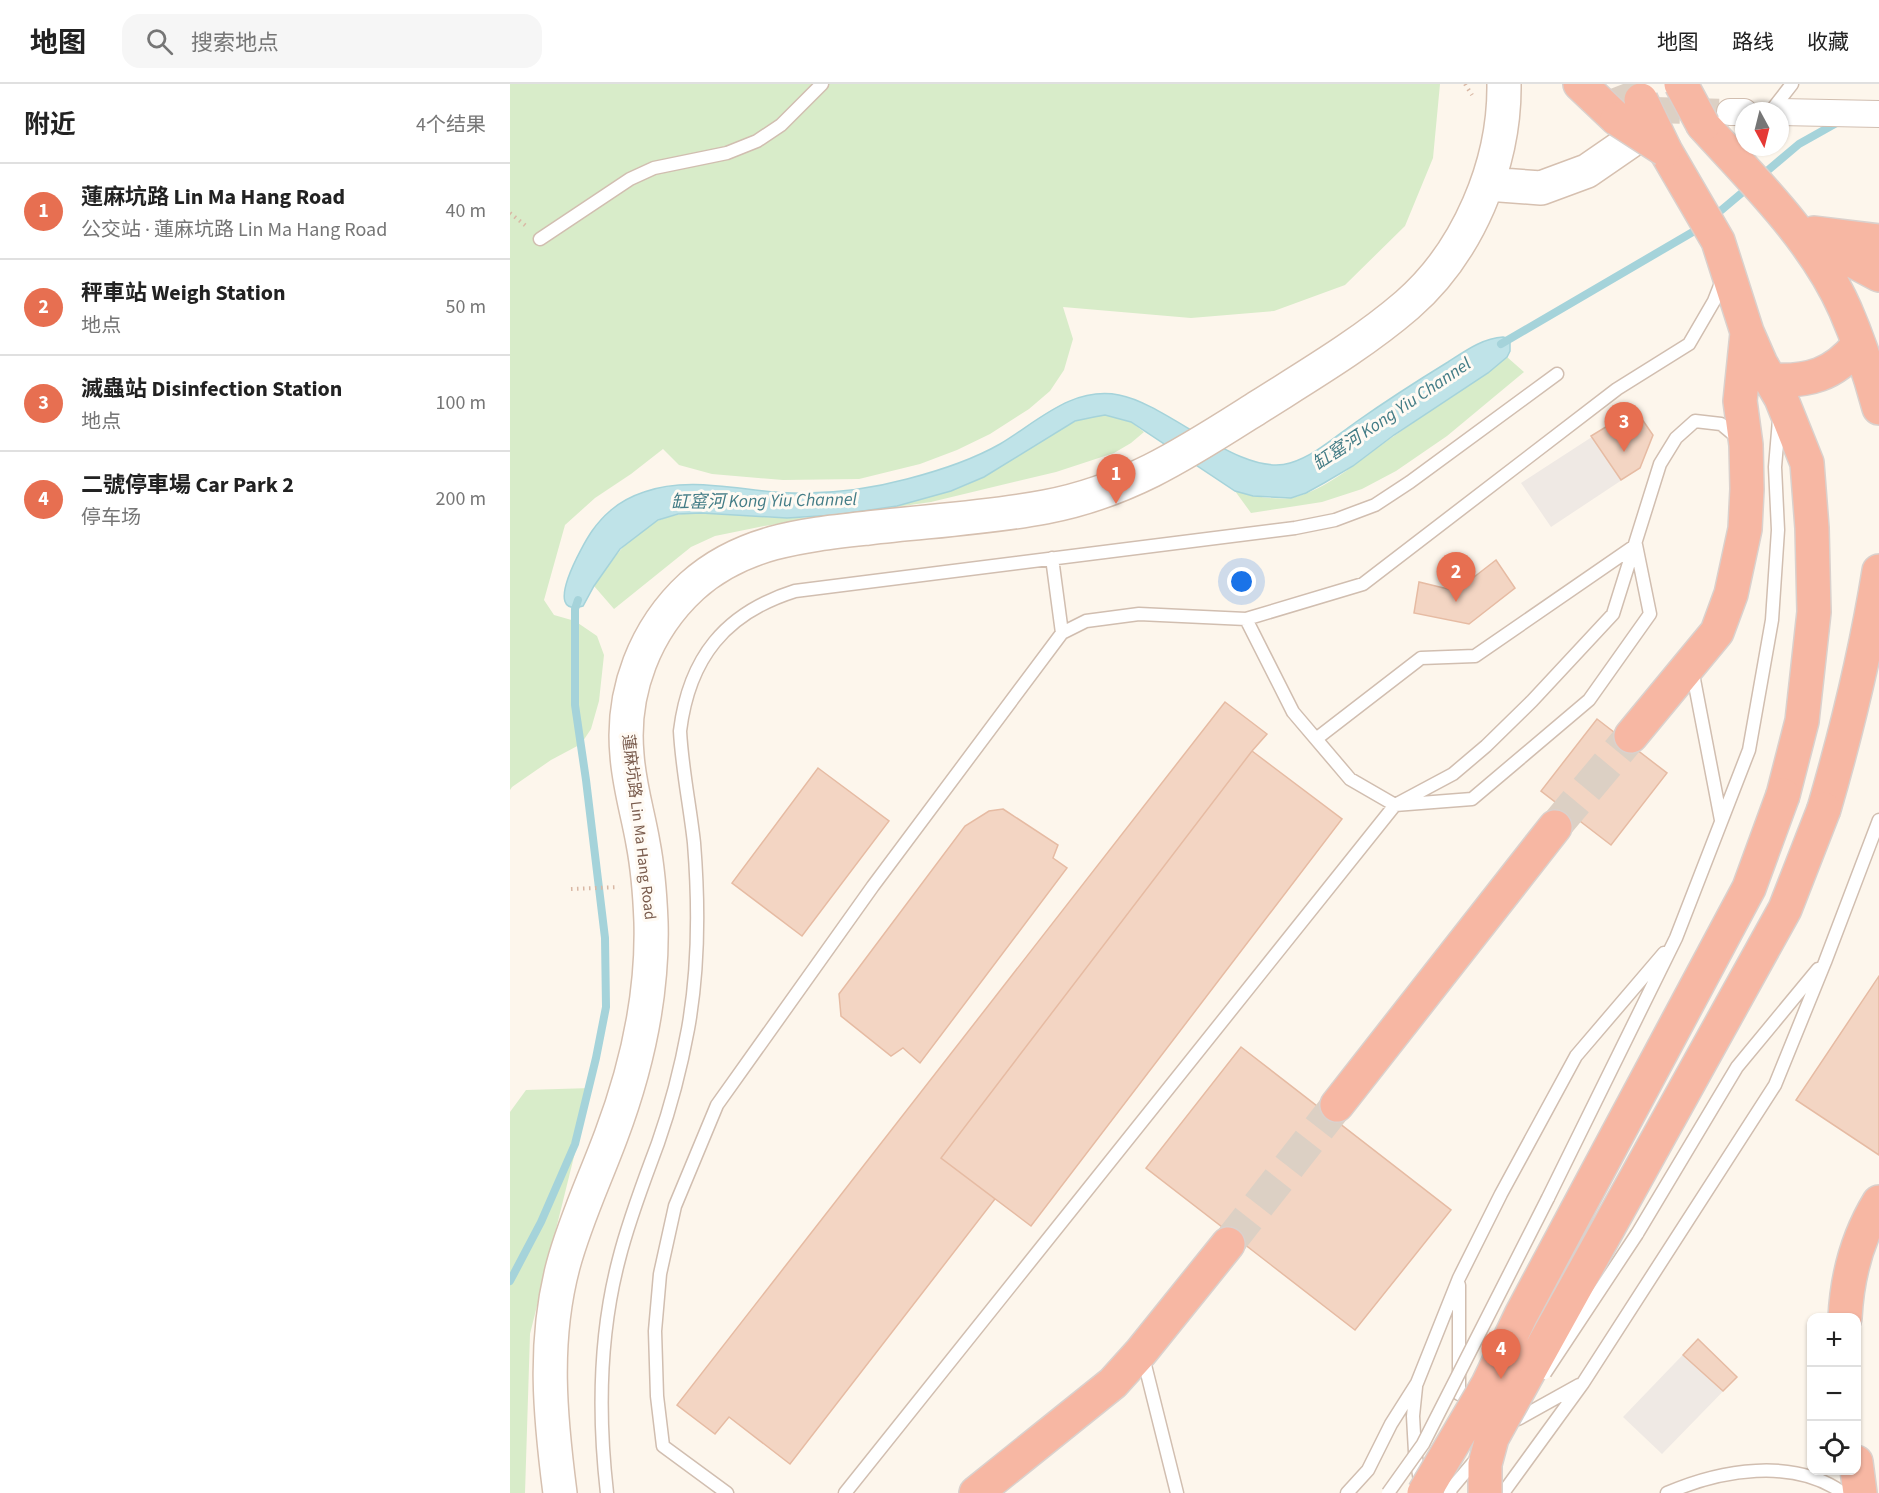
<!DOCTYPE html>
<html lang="zh">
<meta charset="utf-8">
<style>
:root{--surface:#fff;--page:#f6f6f6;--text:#222;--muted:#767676;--line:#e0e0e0;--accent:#e76f51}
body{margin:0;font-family:"Source Sans 3","Noto Sans SC",sans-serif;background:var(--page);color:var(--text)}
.controls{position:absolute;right:18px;bottom:18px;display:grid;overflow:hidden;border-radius:12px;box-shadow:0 2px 4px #0004}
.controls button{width:54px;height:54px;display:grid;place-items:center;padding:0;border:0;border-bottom:2px solid var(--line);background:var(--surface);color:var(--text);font:30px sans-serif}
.compass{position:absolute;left:1225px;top:18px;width:54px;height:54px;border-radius:50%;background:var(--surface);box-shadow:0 2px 4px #0004;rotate:173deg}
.you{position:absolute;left:732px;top:498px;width:21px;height:21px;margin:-15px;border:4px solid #fff;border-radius:50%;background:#1a73e8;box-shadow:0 0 0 9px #1a73e833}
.badge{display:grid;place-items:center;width:39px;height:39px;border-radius:50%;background:var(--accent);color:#fff;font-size:20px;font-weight:700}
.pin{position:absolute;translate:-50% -50px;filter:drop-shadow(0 2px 3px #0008)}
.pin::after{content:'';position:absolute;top:32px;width:21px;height:18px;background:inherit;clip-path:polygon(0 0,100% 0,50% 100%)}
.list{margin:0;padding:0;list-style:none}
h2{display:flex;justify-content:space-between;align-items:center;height:78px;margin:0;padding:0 24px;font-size:26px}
h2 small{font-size:20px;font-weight:400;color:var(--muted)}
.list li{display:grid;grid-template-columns:39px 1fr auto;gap:18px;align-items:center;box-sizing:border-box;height:96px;padding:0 24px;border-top:2px solid var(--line)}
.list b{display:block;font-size:22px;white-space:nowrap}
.list p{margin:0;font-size:20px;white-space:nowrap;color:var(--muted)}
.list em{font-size:20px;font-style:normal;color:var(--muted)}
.icon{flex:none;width:33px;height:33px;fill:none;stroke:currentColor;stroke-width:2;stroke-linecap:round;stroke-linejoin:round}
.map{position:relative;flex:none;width:1369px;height:1409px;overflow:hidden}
header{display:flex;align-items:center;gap:36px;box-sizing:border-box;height:84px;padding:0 30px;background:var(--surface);border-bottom:2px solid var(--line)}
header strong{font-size:28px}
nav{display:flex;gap:33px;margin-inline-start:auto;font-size:21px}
.search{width:420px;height:54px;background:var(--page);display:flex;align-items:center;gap:15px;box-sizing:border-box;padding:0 21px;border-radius:18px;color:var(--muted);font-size:22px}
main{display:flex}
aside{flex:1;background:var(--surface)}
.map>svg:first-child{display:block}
.industrial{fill:#efe9e4}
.green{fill:#d8ecc9}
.water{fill:#bfe3e8;stroke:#a5d3da;stroke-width:1.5}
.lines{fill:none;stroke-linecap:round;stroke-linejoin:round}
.stream{stroke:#a5d3da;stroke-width:8}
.building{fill:#f3d5c3;stroke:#e6bba3;stroke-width:1.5}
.street-tunnel{stroke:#dcd0c4;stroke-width:26;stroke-dasharray:26 13;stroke-linecap:butt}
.secondary-tunnel{stroke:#dcd0c4;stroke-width:33;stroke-dasharray:33 16;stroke-linecap:butt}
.highway-tunnel{stroke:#dcd0c4;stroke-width:33;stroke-dasharray:33 16;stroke-linecap:butt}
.lane-casing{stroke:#d1beb0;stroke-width:15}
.street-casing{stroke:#d1beb0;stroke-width:28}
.secondary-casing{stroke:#d6c0b0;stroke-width:36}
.highway-casing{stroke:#dad1cd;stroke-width:36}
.path{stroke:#d9b8a5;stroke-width:4;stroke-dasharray:1.5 4.5;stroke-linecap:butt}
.lane{stroke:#fff;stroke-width:12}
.street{stroke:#fff;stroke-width:26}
.secondary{stroke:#fff;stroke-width:33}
.highway{stroke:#f7b7a3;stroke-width:33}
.lane-bridge-casing{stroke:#d1beb0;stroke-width:15;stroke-linecap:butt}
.highway-bridge-casing{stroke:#dad1cd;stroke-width:36;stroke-linecap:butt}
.lane-bridge{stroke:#fff;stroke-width:12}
.highway-bridge{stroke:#f7b7a3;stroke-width:33}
.labels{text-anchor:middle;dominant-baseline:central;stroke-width:6;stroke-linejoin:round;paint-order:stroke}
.street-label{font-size:16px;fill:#7a5c4d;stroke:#fffaf3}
.water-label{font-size:18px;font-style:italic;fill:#437c86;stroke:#fffaf3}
</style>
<header>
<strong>地图</strong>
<div class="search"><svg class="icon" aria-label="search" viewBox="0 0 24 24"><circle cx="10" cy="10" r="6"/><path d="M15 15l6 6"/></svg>搜索地点</div>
<nav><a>地图</a><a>路线</a><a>收藏</a></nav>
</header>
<main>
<aside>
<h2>附近<small>4个结果</small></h2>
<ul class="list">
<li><span class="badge">1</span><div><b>蓮麻坑路 Lin Ma Hang Road</b><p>公交站 · 蓮麻坑路 Lin Ma Hang Road</p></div><em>40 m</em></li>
<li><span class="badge">2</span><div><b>秤車站 Weigh Station</b><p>地点</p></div><em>50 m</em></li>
<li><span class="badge">3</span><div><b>滅蟲站 Disinfection Station</b><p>地点</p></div><em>100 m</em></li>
<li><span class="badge">4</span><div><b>二號停車場 Car Park 2</b><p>停车场</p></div><em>200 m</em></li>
</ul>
</aside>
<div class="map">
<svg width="1369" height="1409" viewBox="0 0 1369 1409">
<rect width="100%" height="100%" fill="#fdf6ec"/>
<path class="industrial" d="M1125 325 1143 351 1130 384 1041 443 1011 399Z
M1188 1255 1227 1293 1152 1370 1113 1333Z"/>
<path class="green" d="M0 0H930L923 74 895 142 835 201 764 227 681 234 553 223 563 255 554 286 540 307 519 325 480 350 447 366 410 380 349 395 273 396 202 390 169 381 153 365 121 390 85 414 55 441 34 516 44 531 65 537 87 552 94 571 89 617 81 645 71 660 41 676 2 703 0 706Z
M997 273 1014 288 937 352 886 387 852 405 812 418 741 429 725 407C743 412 762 416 780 414 815 409 858 369 887 350 923 324 962 302 997 273Z
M595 331 621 338 634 348 621 359 604 369 546 388 421 418 254 442 205 452 181 463 104 525 84 502C102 478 119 447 150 436 186 421 237 434 276 434 330 435 385 423 437 408 485 394 519 358 564 338 573 333 585 333 595 331Z
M81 1004 20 1250 15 1409H0V1028L16 1006Z"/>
<path class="water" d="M993 253 1000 255V267L997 273 978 289 884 351 843 382 814 399 796 409 781 414 743 412 725 407 621 338 595 331 584 333 565 337 474 393 441 407 387 422 325 431 277 434 191 429 168 430 148 436 110 465 84 502 73 522C30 535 73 460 82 447 87 440 94 432 100 427 110 418 122 412 134 408 181 391 234 408 282 409 320 410 360 405 397 395 428 387 462 376 490 360 527 338 562 302 609 311 658 320 731 394 780 379 804 372 826 352 846 338 876 317 907 297 938 278 955 267 973 254 993 253Z"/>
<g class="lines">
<path class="stream" d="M1250 93 1289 60 1330 37
M1202 134 1240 102
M991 260 1193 142
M0 1197 31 1138 65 1060 86 974 96 923 95 854 76 696 65 621V525L68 516"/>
</g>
<path class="building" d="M1125 325 1143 351 1130 384 1111 396 1081 352Z
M986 476 1005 504 959 540 904 529 909 498 946 507Z
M715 618 757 650 742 667 431 1074 485 1115 280 1380 219 1333 205 1350 167 1321Z
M1087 635 1157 689 1101 761 1031 707Z
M742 667 832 735 521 1142 431 1074Z
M308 684 379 737 292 852 222 799Z
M493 725 548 761 543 774 557 784 410 979 393 964 381 972 331 932 329 910 455 742 479 727Z
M1369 892V1071L1286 1016Z
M731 963 941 1126 845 1246 636 1084Z
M1188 1255 1227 1293 1213 1307 1173 1271Z"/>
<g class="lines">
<path class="street-tunnel" d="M1144 26 1220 28"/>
<path class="secondary-tunnel" d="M1113 0 1120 18 1122 54"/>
<path class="highway-tunnel" d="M1045 743 1121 652
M718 1160 827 1021"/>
<g class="lane-casing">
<path id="lane" d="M1261 27 1282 0
M30 155 120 95 144 84 217 69 247 57 271 41 312 0
M542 474 552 549
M736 535 783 628 840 695 885 721 943 690 976 662 1022 617 1103 530 1150 380 1166 354 1185 337 1211 340 1229 355
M1182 585 1211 736
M1038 1114 1166 854 1239 666 1262 536 1268 446 1265 383 1269 336
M1127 1150 1227 983 1308 885
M949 1201V1310L965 1317
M633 1273 667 1409
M906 1303 903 1332 905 1368 911 1402
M1000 1332 1008 1335 1069 1301
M97 1409C88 1331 89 1251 109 1175 119 1135 134 1097 148 1059 161 1022 171 983 178 945 189 884 189 821 184 759 180 722 172 685 170 647 179 574 215 529 285 507L785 444 825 436 865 421 900 398 1047 290
M217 1409 153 1362 147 1312 145 1247 150 1190 165 1122 207 1021 363 802 552 549 576 537 629 530 736 535 853 500 1107 305 1179 260 1204 217 1213 194
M335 1409 885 721 962 715 1079 616 1140 530 1126 461 965 572 911 574 806 655
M837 1409 858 1386 881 1340 907 1299 949 1194 991 1110 1066 972 1154 869
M993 1409 1073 1299 1265 1001 1315 878 1369 736
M1157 1409C1210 1386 1283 1373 1333 1409"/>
</g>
<g class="street-casing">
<path id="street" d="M1220 28H1234
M1270 28 1369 30"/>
</g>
<g class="secondary-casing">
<path id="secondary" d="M977 100 1031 104 1077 87 1122 56
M50 1409C40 1332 33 1258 53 1182 65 1137 85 1095 101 1052 127 983 143 912 141 838 140 812 138 785 133 759 128 730 119 701 117 671 111 608 135 545 182 502 232 457 294 451 358 444 417 437 477 434 535 423 620 407 679 367 750 322 799 291 853 259 897 221 958 168 995 80 994 0"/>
</g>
<g class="highway-casing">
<path id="highway" d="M1070 0 1107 35
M1193 41C1244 97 1304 155 1335 225 1349 257 1360 291 1369 324
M1155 66 1208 157 1237 248 1251 280 1271 314 1297 379 1302 444 1304 528 1292 637 1273 711
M1291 149 1369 191
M1304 149 1369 157
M1261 296C1298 298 1324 291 1348 261
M1121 652 1207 548 1221 510 1235 445 1237 405 1236 361 1230 317 1237 249
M1314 725C1337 646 1356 568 1369 487
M827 1021 1045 743
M1335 1234C1337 1192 1347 1154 1369 1118
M1346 1378 1350 1409
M466 1409 603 1299 631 1268 718 1160"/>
</g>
<path class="path" d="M955 0 962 11
M0 129 16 142
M61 805 109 803"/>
<use href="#lane" class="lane"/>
<use href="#street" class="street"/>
<use href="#secondary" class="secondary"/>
<use href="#highway" class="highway"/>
<g class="lane-bridge-casing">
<path id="lane-bridge" d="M1035 1289 1127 1150
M878 1409 913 1360 1038 1114
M940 1409 941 1405 968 1373"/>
</g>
<g class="highway-bridge-casing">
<path id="highway-bridge" d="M1171 0 1193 41
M1131 16 1155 66
M1107 35 1155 66
M914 1409 978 1300 1011 1231 1239 804 1273 711
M975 1409V1380L982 1354 1275 825 1314 725"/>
</g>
<use href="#lane-bridge" class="lane-bridge"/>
<use href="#highway-bridge" class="highway-bridge"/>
</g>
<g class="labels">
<g class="street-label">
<text transform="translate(129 743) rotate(83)">蓮麻坑路 Lin Ma Hang Road</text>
</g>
<g class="water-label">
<text transform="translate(882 330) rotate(-34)">缸窰河 Kong Yiu Channel</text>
<text transform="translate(254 417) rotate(-1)">缸窰河 Kong Yiu Channel</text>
</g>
</g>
</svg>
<div class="controls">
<button>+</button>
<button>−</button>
<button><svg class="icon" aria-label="locate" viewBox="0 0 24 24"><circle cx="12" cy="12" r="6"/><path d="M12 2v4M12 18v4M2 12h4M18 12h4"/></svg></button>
</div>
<svg class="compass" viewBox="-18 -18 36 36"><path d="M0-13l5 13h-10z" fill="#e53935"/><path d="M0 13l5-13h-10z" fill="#767676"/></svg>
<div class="you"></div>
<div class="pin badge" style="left:606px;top:420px">1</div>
<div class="pin badge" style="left:946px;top:518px">2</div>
<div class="pin badge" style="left:1114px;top:368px">3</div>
<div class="pin badge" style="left:991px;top:1295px">4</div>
</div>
</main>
